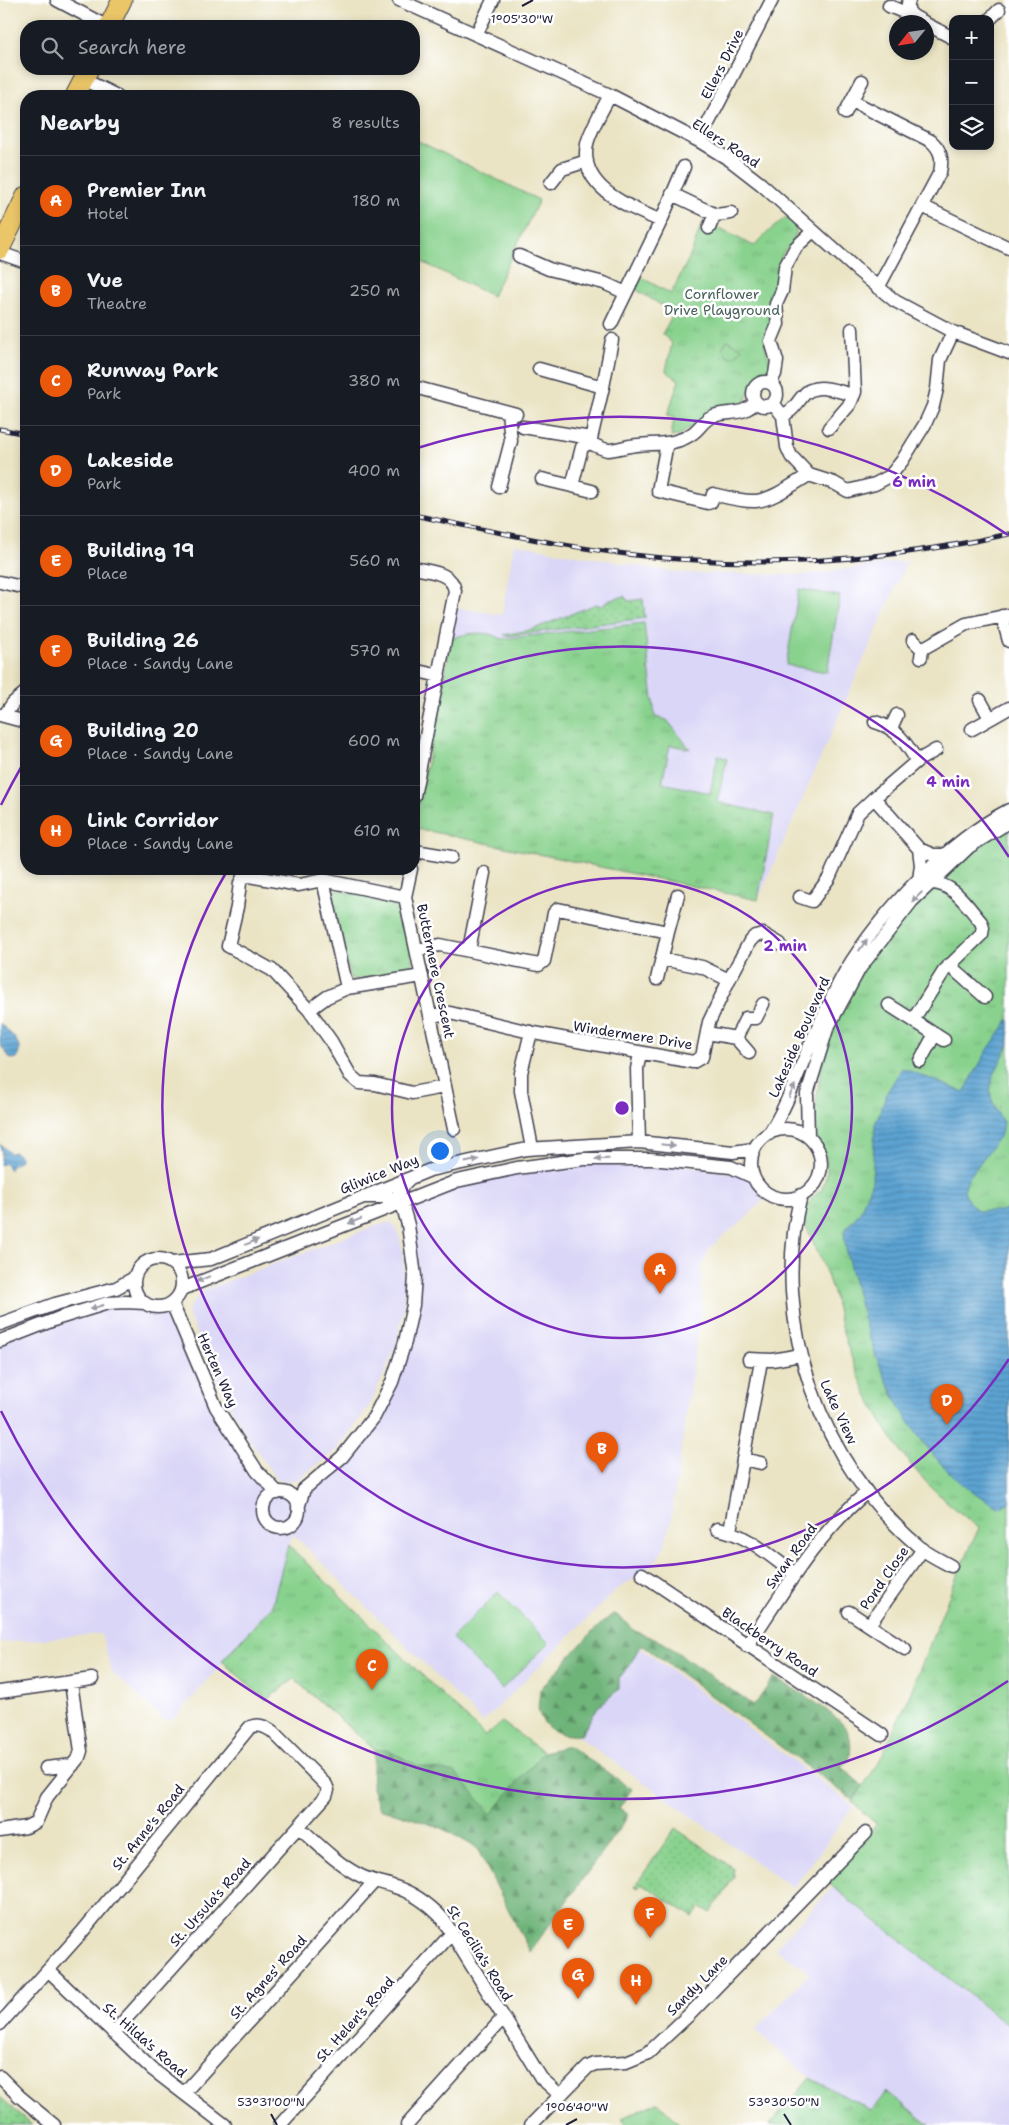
<!DOCTYPE html>
<meta charset="utf-8">
<style>
:root{--surface:#171b24;--page:#20242c;--text:#f1f3f6;--muted:#9ea1a6;--line:#363941;--accent:#ea580c}
body{margin:0;font-family:"Shantell Sans",sans-serif;background:var(--page);color:var(--text)}
.controls{position:absolute;right:15px;top:15px;display:grid;overflow:hidden;border-radius:10px;box-shadow:0 2px 8px #0003}
.controls button{width:45px;height:45px;display:grid;place-items:center;padding:0;border:0;border-bottom:1px solid var(--line);background:var(--surface);color:var(--text);font:25px sans-serif}
.compass{position:absolute;left:889px;top:15px;width:45px;height:45px;border-radius:50%;background:var(--surface);box-shadow:0 2px 8px #0003;rotate:240deg}
.you{position:absolute;left:439px;top:1150px;width:18px;height:18px;margin:-12px;border:4px solid #fff;border-radius:50%;background:#1a73e8;box-shadow:0 0 0 8px #1a73e833}
.badge{display:grid;place-items:center;width:32px;height:32px;border-radius:50%;background:var(--accent);color:#fff;font-size:16px;font-weight:700}
.pin{position:absolute;translate:-50% -41px;filter:drop-shadow(0 1px 2px #0008)}
.pin::after{content:'';position:absolute;top:26px;width:18px;height:15px;background:inherit;clip-path:polygon(0 0,100% 0,50% 100%)}
.list{margin:0;padding:0;list-style:none}
h2{display:flex;justify-content:space-between;align-items:center;height:65px;margin:0;padding:0 20px;font-size:21px}
h2 small{font-size:16px;font-weight:400;color:var(--muted)}
.list li{display:grid;grid-template-columns:32px 1fr auto;gap:15px;align-items:center;box-sizing:border-box;height:90px;padding:0 20px;border-top:1px solid var(--line)}
.list b{display:block;font-size:19px;white-space:nowrap}
.list p{margin:0;font-size:16px;white-space:nowrap;color:var(--muted)}
.list em{font-size:16px;font-style:normal;color:var(--muted)}
.icon{flex:none;width:28px;height:28px;fill:none;stroke:currentColor;stroke-width:2;stroke-linecap:round;stroke-linejoin:round}
.map{position:relative;flex:none;width:1009px;height:2125px;overflow:hidden}
.search{position:absolute;background:var(--surface);box-shadow:0 2px 8px #0003;left:20px;top:20px;width:400px;height:55px;display:flex;align-items:center;gap:12px;box-sizing:border-box;padding:0 18px;border-radius:20px;color:var(--muted);font-size:19px}
.panel{position:absolute;background:var(--surface);box-shadow:0 2px 8px #0003;left:20px;top:90px;width:400px;height:785px;border-radius:20px}
.map>svg:first-child{display:block}
.built{fill:#dad6f7}
.grass{fill:url(#grass-dots);stroke:#567a64}
.forest{fill:url(#forest-firs);stroke:#486b5a}
.park{fill:url(#park-tufts);stroke:#567a64}
.pitch{fill:#89d28e;stroke:#567a64}
.water{fill:url(#water-rules);stroke:#3f6286}
.lines{fill:none;stroke-linecap:round;stroke-linejoin:round}
.minor-casing{stroke:#403f50;stroke-width:15}
.highway-casing{stroke:#403f50;stroke-width:21}
.minor{stroke:#fff;stroke-width:12}
.highway{stroke:#eac669;stroke-width:19}
.rail-casing{stroke:#22223b;stroke-width:5}
.rail{stroke:#fff;stroke-width:3;stroke-dasharray:9;stroke-linecap:butt}
.oneway{fill:#9c9ca7}
.ticks{fill:none;stroke:#22223b;stroke-width:2}
.ring{fill:none;stroke:#7b2cbf;stroke-width:2.5}
.labels{text-anchor:middle;dominant-baseline:central;stroke-width:5;stroke-linejoin:round;paint-order:stroke}
.street-label{font-size:14px;fill:#22223b;stroke:#fff}
.park-label{font-size:14px;fill:#466058;stroke:#fff}
.ticks-label{font-size:12px;text-anchor:middle;fill:#22223b;stroke:#fff;stroke-width:5;stroke-linejoin:round;paint-order:stroke}
.centre{fill:#7b2cbf;stroke:#fff;stroke-width:2.5}
.ring-label{font-size:15px;text-anchor:middle;font-weight:bold;fill:#7b2cbf;stroke:#fff;stroke-width:5;stroke-linejoin:round;paint-order:stroke}
</style>
<div class="map">
<svg width="1009" height="2125" viewBox="0 0 1009 2125">
<defs>
<pattern id="grass-dots" width="8" height="8" patternUnits="userSpaceOnUse" patternTransform="scale(1.25)"><rect width="8" height="8" fill="#89d28e"/><path d="M2 2h.1M6 6h.1" fill="none" stroke="#76b47b" stroke-width="1.8" stroke-linecap="round"/></pattern>
<pattern id="forest-firs" width="22" height="20" patternUnits="userSpaceOnUse" patternTransform="scale(1.25)"><rect width="22" height="20" fill="#6eb479"/><path d="M5 1l3.5 6h-7zM16 11l3.5 6h-7z" fill="#5a9264"/></pattern>
<pattern id="park-tufts" width="24" height="20" patternUnits="userSpaceOnUse" patternTransform="scale(1.25)"><rect width="24" height="20" fill="#89d28e"/><path d="M3 7l-1-3M5 7V3M7 7l1-3M15 17l-1-3M17 17v-4M19 17l1-3" fill="none" stroke="#76b47b"/></pattern>
<pattern id="water-rules" width="6" height="5" patternUnits="userSpaceOnUse" patternTransform="scale(1.25)"><rect width="6" height="5" fill="#5ca3d2"/><path d="M0 2.5h6" fill="none" stroke="#4c84ac"/></pattern>
</defs>
<rect width="100%" height="100%" fill="#fff"/>
<filter id="ink" filterUnits="userSpaceOnUse"><feTurbulence type="fractalNoise" baseFrequency=".02" numOctaves="2"/><feDisplacementMap in="SourceGraphic" scale="10" xChannelSelector="R" yChannelSelector="G"/><feConvolveMatrix kernelMatrix="1 2 1 2 8 2 1 2 1" color-interpolation-filters="sRGB"/></filter>
<filter id="wash" filterUnits="userSpaceOnUse"><feTurbulence type="fractalNoise" baseFrequency=".0096" numOctaves="4" result="noise"/><feDisplacementMap in="SourceGraphic" scale="20" xChannelSelector="R" yChannelSelector="G"/><feGaussianBlur stdDeviation="1.12" result="paint"/><feColorMatrix in="noise" values="0 0 0 0 0 0 0 0 0 0 0 0 0 0 0 0 0 1.4 0 .05"/><feComposite in="paint" operator="in"/></filter>
<g filter="url(#wash)">
<rect width="100%" height="100%" fill="#eae4c4"/>
<path class="built" d="M514 544 678 573 803 575 907 561 758 900 414 828 458 608 502 615Z
M651 1159 753 1177 768 1195 744 1220 718 1240 709 1250 703 1263 701 1272V1309L671 1520 665 1545 656 1560 642 1574 617 1589 483 1722 293 1534 288 1545 272 1606 174 1719 164 1720 112 1672 101 1634 0 1643V1341L59 1318 136 1294 162 1307 226 1424 278 1493 288 1494 296 1501 374 1417 414 1297 400 1203 518 1168Z
M391 1222 399 1235 402 1248 405 1283 403 1314 395 1347 383 1376 368 1408 336 1450 297 1480 282 1481 275 1476 255 1448 234 1413 218 1381 188 1314 189 1307 204 1290 375 1226Z
M638 1646 854 1806 793 1888 576 1735Z
M833 1887 1009 2026V2125H930L887 2092 871 2110 810 2078 755 2030 810 1973 775 1948Z"/>
<path class="grass" d="M625 596 628 601 643 599 645 618 508 636 504 635 534 629 596 604 603 606 607 601Z
M675 1828 733 1868 734 1877 710 1913 700 1907 693 1917 641 1883 638 1888 635 1886Z
M0 2097 32 2125H0Z"/>
<path class="forest" d="M613 1614 617 1615 635 1631 664 1643 754 1706 774 1677C793 1689 836 1712 847 1730 852 1738 851 1751 849 1761L840 1766 863 1786 853 1800 641 1644 628 1668 619 1678V1689L598 1707 581 1735C563 1736 546 1733 539 1713 537 1706 540 1696 540 1689 565 1665 585 1635 613 1614Z
M243 1637 430 1767 456 1773 482 1798 491 1814 543 1752 569 1746 632 1789 619 1808 629 1815 530 1952 477 1848 442 1828 379 1808 372 1788 374 1749 294 1679 266 1700 222 1661Z"/>
<path class="park" d="M786 217 796 227V233L792 244 783 253 779 263 777 287 771 305V327L766 338 765 345 771 365 770 369 768 374 754 384 743 405 700 420 679 436 671 437 674 418 667 416 679 380 666 371 672 343 662 334 674 313 635 289 641 277 671 294 691 254 702 223 704 235 713 232 716 227 754 246 768 232Z
M644 623 655 717 667 720 690 749 670 745 662 783 710 793 718 755 727 759 717 802 774 815 758 900 414 828 452 638C469 633 486 630 502 639Z
M1009 822V2026L823 1879 876 1824 852 1802 878 1764 908 1699 959 1571 979 1528C964 1516 949 1504 935 1491 892 1450 862 1392 844 1336 838 1318 836 1299 829 1281 822 1258 809 1237 802 1214L813 1197 822 1189 827 1174 826 1157 812 1129 827 1029 860 968 940 875Z
M329 889C347 892 366 893 383 899 405 906 410 947 414 966L409 971 351 980Z
M288 1545 485 1736 502 1722 543 1752 491 1814 456 1773 419 1766 387 1750 374 1749 294 1679 266 1700 222 1661 272 1606Z
M810 2078 871 2110 887 2092 930 2125H770Z
M658 2102 681 2125H627L622 2118Z"/>
<path class="pitch" d="M416 140 539 200 492 296 414 258V144Z
M727 340 742 348 736 356 730 357 722 349Z
M799 589 840 596 827 672 786 665Z
M498 1592 549 1643 502 1689 452 1638Z"/>
<path class="water" d="M1009 1019C1009 1027 1009 1039 1008 1046 993 1079 980 1087 1003 1122L1001 1134 968 1179 964 1190 968 1201 978 1211H1001L1009 1208V1502L1000 1508C987 1500 973 1493 962 1484 905 1434 874 1365 857 1294 852 1273 845 1253 844 1231L860 1212 872 1181 875 1124 888 1091 902 1068 964 1092 987 1051Z
M0 1023C9 1033 25 1043 17 1058L11 1059 0 1045Z
M0 1144 10 1153 15 1152 20 1157V1160L14 1165 12 1163 10 1170 5 1163 0 1165 2 1153Z"/>
</g>
<g filter="url(#ink)">
<g class="lines">
<g class="minor-casing">
<path id="minor" d="M57 0 106 26
M399 0 610 95 699 141 730 160 761 184 856 269 895 301 953 332 1009 353
M909 0C904 13 914 17 924 22
M889 6 901 11 908 10
M990 19 999 10
M926 24 953 38
M476 35 493 0
M83 79 117 96
M610 95C603 109 590 130 587 144 578 188 630 207 661 221L611 324
M852 101 931 141C941 150 943 159 940 172L878 288
M845 113 862 81
M699 141 772 0
M551 183 562 169 587 161
M672 194 716 215 731 213
M922 206 1009 248
M661 221 684 167
M709 228 715 214
M0 253 26 262
M519 256 549 269 604 283 626 293
M539 369 603 387 590 443
M753 394a12 12 0 1 1 24 0a12 12 0 1 1-24 0Z
M770 383 775 374 777 361 771 341 778 324 776 304 782 291 785 267 796 247 813 231
M414 387 516 414
M603 387 612 340
M773 403 783 416 787 447 791 456 809 475 834 483 848 491 875 484 890 476 902 461 925 424 933 406 937 389 940 360 953 332
M783 416C795 408 794 407 802 397 815 380 837 392 854 395
M523 427 591 438
M829 428 850 404 855 392 852 329
M590 443C595 445 602 449 608 450 615 450 623 447 630 446 651 442 675 447 693 433 700 428 704 419 713 416 731 410 741 417 756 402
M667 443 658 491 708 503 711 502 713 494C726 497 742 502 756 501 774 499 793 484 809 475
M542 479 572 486 582 447 590 443
M572 486 592 491
M499 487 511 441 508 412
M414 568C430 572 452 572 455 591L414 796
M0 582 26 588
M1002 616 1009 641
M913 640 922 649
M921 657 922 649 966 624 1009 615
M414 670 439 676
M980 700 990 718
M0 715 26 722
M4 716 13 703 26 692
M875 722C897 728 906 743 917 761
M891 728 897 715
M972 729 1009 708
M919 849 874 798 917 761 936 750
M414 857 415 851 451 857
M411 869 405 897 454 1129
M323 880 347 988
M919 880 921 865 919 849 933 855H946
M405 897 323 880 299 885 249 876 243 877 240 883 237 907 228 946 272 970 309 1010 331 1041 350 1075 359 1083 375 1084 412 1093 444 1087
M800 897 812 901 829 878 858 813 874 798
M668 932 678 895
M417 950 440 945 539 965 544 961 554 913 558 909 668 932 657 979
M469 950 484 873
M662 959 702 967 729 980
M949 965 985 997
M889 1005 944 1040
M309 1010 327 997 347 988 422 976
M430 1016 450 1013 534 1033 693 1062 702 1057 709 1022 729 980 750 941 755 936 763 934 780 944
M913 1020 944 971 982 934 983 928 981 922C967 906 954 883 931 883
M531 1032 521 1073V1091L532 1148
M707 1033 736 1038 746 1018H756L763 1004
M736 1038 749 1053
M920 1061 935 1034
M751 1164a35 35 0 1 1 70 0a35 35 0 1 1-70 0Z
M769 1134C790 1101 799 1068 815 1034 825 1013 834 991 845 972 881 912 947 842 1009 810
M808 1137 807 1094 827 1029 860 968 912 901 969 847 1009 822
M639 1142 637 1069 640 1053
M801 1195C769 1322 820 1466 922 1549 931 1556 942 1561 951 1566
M367 1197H389L400 1203
M134 1283a24 24 0 1 1 48 0a24 24 0 1 1-48 0Z
M172 1263 211 1259 430 1170 527 1149 639 1142 733 1152 754 1149
M182 1289 457 1181 517 1168 584 1159H651L731 1167 753 1177
M172 1303 216 1407 257 1471 278 1493
M0 1324 55 1304 116 1288 134 1278
M0 1341 59 1318 108 1303 125 1302 145 1303
M749 1359 772 1360 801 1355
M743 1459 761 1463
M263 1510a18 18 0 1 1 36 0a18 18 0 1 1-36 0Z
M298 1508 304 1489 342 1457 374 1417 392 1382 405 1342 413 1305 415 1276 408 1225 399 1193 403 1185 409 1179
M717 1529C746 1533 771 1557 795 1574
M730 1531 761 1361
M642 1574 882 1735
M849 1612 905 1649
M869 1625 923 1549
M747 1646C784 1591 817 1534 867 1492
M0 1692 92 1679
M46 1768 73 1765
M299 1827C318 1844 336 1863 359 1875 370 1881 381 1882 392 1886 413 1892 428 1903 443 1919L541 2078 559 2094
M0 1831 26 1827 36 1822 47 1797 79 1757 81 1751 71 1683
M49 1971 152 2069 225 2125
M0 2024 82 1932 250 1727C259 1724 264 1726 272 1731L326 1785 328 1790 326 1796 113 2033
M0 2077 19 2096 54 2125
M184 2093 374 1882
M280 2125 452 1933
M407 2125 503 2018
M531 2125 588 2067 595 2064 626 2062 648 2053 691 2013 866 1833"/>
</g>
<g class="highway-casing">
<path id="highway" d="M109 26 122 0
M75 96 89 69
M0 249 26 196"/>
</g>
<use href="#minor" class="minor"/>
<use href="#highway" class="highway"/>
<g class="rail-casing">
<path id="rail" d="M0 429 26 434
M414 515C501 533 589 553 678 559 789 567 901 558 1009 534"/>
</g>
<use href="#rail" class="rail"/>
</g>
<defs><path id="oneway-solid" d="M-6-.8H1V-3.2L6.5 0L1 3.2V.8H-6Z" transform="scale(1.25)"/></defs>
<g class="oneway">
<use href="#oneway-solid" transform="translate(917 897) rotate(136)"/>
<use href="#oneway-solid" transform="translate(863 945) rotate(-55)"/>
<use href="#oneway-solid" transform="translate(792 1091) rotate(-65)"/>
<use href="#oneway-solid" transform="translate(668 1145) rotate(6)"/>
<use href="#oneway-solid" transform="translate(602 1159) rotate(179)"/>
<use href="#oneway-solid" transform="translate(472 1161) rotate(-12)"/>
<use href="#oneway-solid" transform="translate(355 1221) rotate(159)"/>
<use href="#oneway-solid" transform="translate(252 1242) rotate(-22)"/>
<use href="#oneway-solid" transform="translate(203 1279) rotate(158)"/>
<use href="#oneway-solid" transform="translate(97 1307) rotate(163)"/>
</g>
</g>
<path class="ticks" d="M522 6 533 0M271 2114 277 2125M784 2114 791 2125M566 2125 577 2119"/>
<g class="ring">
<circle cx="622" cy="1108" r="230"/>
<path d="M1009 1359A461 461 0 0 1 227 871M416 695A461 461 0 0 1 1009 857"/>
<path d="M1008 1681A691 691 0 0 1 1 1411M1 805A691 691 0 0 1 24 762M414 449A691 691 0 0 1 1008 535"/>
</g>
<g class="labels">
<g class="street-label">
<text transform="translate(722 64) rotate(-63)">Ellers Drive</text>
<text transform="translate(726 143) rotate(33)">Ellers Road</text>
<text transform="translate(436 971) rotate(78)">Buttermere Crescent</text>
<text transform="translate(633 1035) rotate(9)">Windermere Drive</text>
<text transform="translate(799 1037) rotate(-66)">Lakeside Boulevard</text>
<text transform="translate(379 1174) rotate(-22)">Gliwice Way</text>
<text transform="translate(218 1370) rotate(66)">Herten Way</text>
<text transform="translate(839 1412) rotate(65)">Lake View</text>
<text transform="translate(791 1556) rotate(-54)">Swan Road</text>
<text transform="translate(884 1578) rotate(-55)">Pond Close</text>
<text transform="translate(770 1642) rotate(34)">Blackberry Road</text>
<text transform="translate(148 1827) rotate(-51)">St. Anne's Road</text>
<text transform="translate(210 1902) rotate(-48)">St. Ursula's Road</text>
<text transform="translate(480 1953) rotate(58)">St Cecilia's Road</text>
<text transform="translate(268 1977) rotate(-48)">St. Agnes' Road</text>
<text transform="translate(697 1985) rotate(-45)">Sandy Lane</text>
<text transform="translate(355 2019) rotate(-48)">St. Helen's Road</text>
<text transform="translate(145 2040) rotate(41)">St. Hilda's Road</text>
</g>
<g class="park-label">
<text x="722" y="294">Cornflower<tspan x="722" dy="16">Drive Playground</tspan></text>
</g>
</g>
<g class="ticks-label">
<text x="522" y="23">1°05'30"W</text>
<text x="271" y="2106">53°31'00"N</text>
<text x="784" y="2106">53°30'50"N</text>
<text x="577" y="2111">1°06'40"W</text>
</g>
<circle cx="622" cy="1108" r="8" class="centre"/>
<g class="ring-label">
<text x="914" y="487">6 min</text>
<text x="948" y="787">4 min</text>
<text x="785" y="951">2 min</text>
</g>
</svg>
<div class="controls">
<button>+</button>
<button>−</button>
<button><svg class="icon" aria-label="layers" viewBox="0 0 24 24"><path d="M12 4l9 5-9 5-9-5zM3 14l9 5 9-5"/></svg></button>
</div>
<svg class="compass" viewBox="-18 -18 36 36"><path d="M0-13l5 13h-10z" fill="#e53935"/><path d="M0 13l5-13h-10z" fill="#9ea1a6"/></svg>
<div class="you"></div>
<div class="pin badge" style="left:660px;top:1294px">A</div>
<div class="pin badge" style="left:602px;top:1473px">B</div>
<div class="pin badge" style="left:372px;top:1690px">C</div>
<div class="pin badge" style="left:947px;top:1425px">D</div>
<div class="pin badge" style="left:568px;top:1949px">E</div>
<div class="pin badge" style="left:650px;top:1938px">F</div>
<div class="pin badge" style="left:578px;top:1999px">G</div>
<div class="pin badge" style="left:636px;top:2005px">H</div>
<div class="search"><svg class="icon" aria-label="search" viewBox="0 0 24 24"><circle cx="10" cy="10" r="6"/><path d="M15 15l6 6"/></svg>Search here</div>
<section class="panel">
<h2>Nearby<small>8 results</small></h2>
<ul class="list">
<li><span class="badge">A</span><div><b>Premier Inn</b><p>Hotel</p></div><em>180 m</em></li>
<li><span class="badge">B</span><div><b>Vue</b><p>Theatre</p></div><em>250 m</em></li>
<li><span class="badge">C</span><div><b>Runway Park</b><p>Park</p></div><em>380 m</em></li>
<li><span class="badge">D</span><div><b>Lakeside</b><p>Park</p></div><em>400 m</em></li>
<li><span class="badge">E</span><div><b>Building 19</b><p>Place</p></div><em>560 m</em></li>
<li><span class="badge">F</span><div><b>Building 26</b><p>Place · Sandy Lane</p></div><em>570 m</em></li>
<li><span class="badge">G</span><div><b>Building 20</b><p>Place · Sandy Lane</p></div><em>600 m</em></li>
<li><span class="badge">H</span><div><b>Link Corridor</b><p>Place · Sandy Lane</p></div><em>610 m</em></li>
</ul>
</section>
</div>
